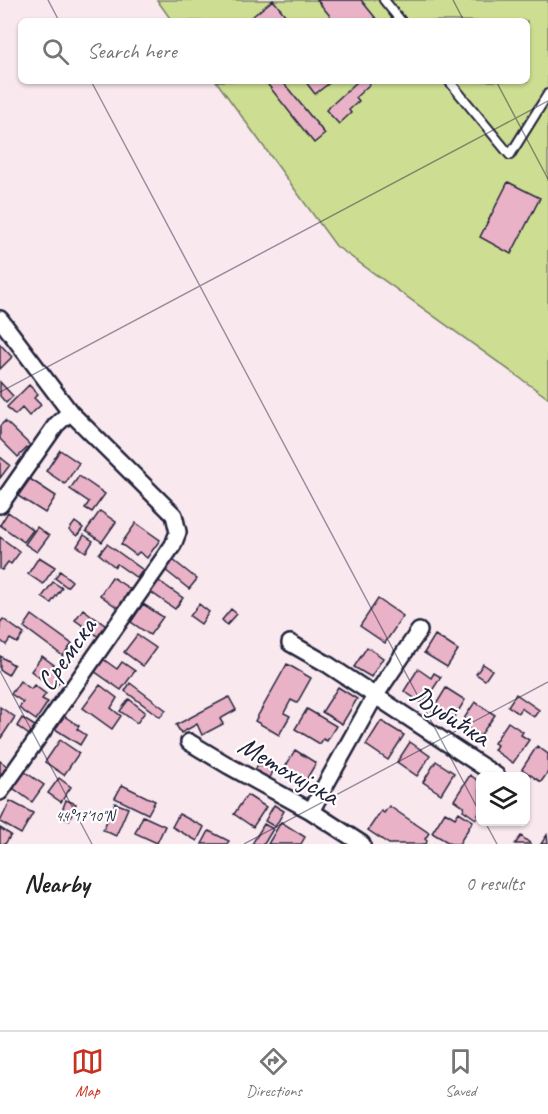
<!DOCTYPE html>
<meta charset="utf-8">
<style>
:root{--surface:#fff;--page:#f6f6f6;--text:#222;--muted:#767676;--line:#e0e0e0;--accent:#c8321e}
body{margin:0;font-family:Caveat,sans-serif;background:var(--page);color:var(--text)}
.controls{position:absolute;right:18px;bottom:18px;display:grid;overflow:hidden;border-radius:9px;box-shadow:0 2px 4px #0004}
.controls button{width:54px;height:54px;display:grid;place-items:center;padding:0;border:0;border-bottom:2px solid var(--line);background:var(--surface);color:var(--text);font:30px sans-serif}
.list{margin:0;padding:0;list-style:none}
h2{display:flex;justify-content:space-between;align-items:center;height:78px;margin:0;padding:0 24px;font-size:26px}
h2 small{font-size:20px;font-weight:400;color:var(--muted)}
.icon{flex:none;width:33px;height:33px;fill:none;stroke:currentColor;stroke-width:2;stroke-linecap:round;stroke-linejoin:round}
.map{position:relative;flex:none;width:548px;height:844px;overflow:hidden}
.search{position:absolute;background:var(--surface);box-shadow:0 2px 4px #0004;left:18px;right:18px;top:18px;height:66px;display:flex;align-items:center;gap:15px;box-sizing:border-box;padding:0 21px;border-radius:9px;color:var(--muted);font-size:22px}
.sheet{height:186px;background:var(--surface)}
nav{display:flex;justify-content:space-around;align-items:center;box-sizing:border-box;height:84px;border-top:2px solid var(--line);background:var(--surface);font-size:16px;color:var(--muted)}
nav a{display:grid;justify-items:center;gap:3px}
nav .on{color:var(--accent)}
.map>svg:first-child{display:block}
.green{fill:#cdde92;stroke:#788066;stroke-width:1.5}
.building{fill:#eab2c7;stroke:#22223b;stroke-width:1.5}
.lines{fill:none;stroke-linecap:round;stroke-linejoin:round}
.lane-casing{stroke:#22223b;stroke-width:12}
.street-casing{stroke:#22223b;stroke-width:20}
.lane{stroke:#fff;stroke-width:8}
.street{stroke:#fff;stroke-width:15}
.ticks{fill:none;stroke:#22223b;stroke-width:1.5;stroke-opacity:0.45}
.labels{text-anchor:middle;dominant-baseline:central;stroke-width:4.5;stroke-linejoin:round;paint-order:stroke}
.street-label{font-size:28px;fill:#22223b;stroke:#fff}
.ticks-label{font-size:15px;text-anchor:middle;fill:#22223b;stroke:#fff;stroke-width:4.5;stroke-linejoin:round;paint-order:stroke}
</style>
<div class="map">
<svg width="548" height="844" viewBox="0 0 548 844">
<rect width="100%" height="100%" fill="#f9e8ee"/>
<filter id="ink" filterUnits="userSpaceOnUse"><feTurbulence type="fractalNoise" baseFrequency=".0167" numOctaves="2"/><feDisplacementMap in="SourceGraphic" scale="12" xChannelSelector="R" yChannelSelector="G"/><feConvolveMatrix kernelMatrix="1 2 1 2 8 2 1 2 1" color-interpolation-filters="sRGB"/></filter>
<g filter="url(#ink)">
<path class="green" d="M157 0H548V398L336 246 216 81H527V21H172Z"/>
<path class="building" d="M273 0 290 21H257L253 16Z
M317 0H361L378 21H334Z
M265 81H282L325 134 314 143Z
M305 81H332L315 94Z
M358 81H368L370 84 356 97 359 101 349 110 351 113 339 124 326 110Z
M508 182 540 198 511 254 480 237Z
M0 344 12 357 0 369Z
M0 382 13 396 6 403 0 396Z
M29 385 38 394 34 398 41 405 29 416 22 408 15 415 7 407Z
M5 421 30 445 18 457 0 439V426Z
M60 450 79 463 65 484 46 471Z
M0 457 10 465 0 478Z
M79 476 105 494 92 512 85 508 89 502 70 489Z
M30 479 56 496 45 513 18 496Z
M100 511 116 522 102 542 86 531Z
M8 512 33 530 24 542 0 525Z
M75 522 83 528 77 536 69 530Z
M136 523 160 540 147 558 139 552 136 555 121 544Z
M37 527 49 536 37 552 25 544Z
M84 535 93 541 86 552 77 546Z
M0 537 20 552 11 564 8 562 2 570 0 569Z
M107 544 143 570 137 578 117 564 115 567 99 554Z
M39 557 55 567 43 584 28 574Z
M173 560 197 579 189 589 165 570Z
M60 571 72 581 67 587 55 578Z
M112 577 130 589 118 608 100 595Z
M156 579 183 598 175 609 148 590Z
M53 582 62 588 51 603 42 597Z
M378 599 403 616 385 643 360 626Z
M143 604 163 617 150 635 131 622Z
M199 604 209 612 201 624 190 616Z
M83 609 106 626 99 637 75 620Z
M231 609 237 614 227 625 222 620Z
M32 615 72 644 63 656 24 627Z
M3 619 24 634 17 643 10 639 6 645 0 640V623Z
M137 635 156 648 143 666 124 652Z
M435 635 458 650 447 667 424 653Z
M367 647 383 658 371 677 354 667Z
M0 656 14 665 8 675 0 670Z
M42 656 58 668 54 673 62 679 54 689 31 671Z
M103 659 117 669 122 662 135 671 121 690 94 671Z
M287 664 311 678 297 703 291 700 284 713 290 716 279 735 255 721Z
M483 664 492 670 485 680 476 674Z
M418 669 431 678 434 673 441 677 423 704 404 691Z
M20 681 31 689 34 685 46 694 42 699 48 702 36 720 19 708 23 702 11 694Z
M130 683 166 710 160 717 125 691Z
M100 685 117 698 111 708 121 716 112 729 83 708Z
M338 687 357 699 342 724 322 712Z
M446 688 465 700 451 723 432 711Z
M516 694 539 710 534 717 521 708 518 713 508 706Z
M229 697 236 710 220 719 223 724 202 735 197 724 181 733 176 725Z
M129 699 145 712 137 723 120 711Z
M475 702 495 715 480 736 461 723Z
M0 707 15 717 1 738 0 737Z
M307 709 336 726 327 741 323 739 320 744 295 729Z
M64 716 79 726 77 729 86 735 80 745 55 729Z
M22 718 35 726 29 735 17 726Z
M381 721 404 735 388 760 366 745Z
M508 722 523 732 521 735 529 740 513 763 494 750 497 745 494 743Z
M60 740 79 753 64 775 45 762Z
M410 742 430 756 417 776 397 762Z
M537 746 548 754V772L541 782 522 769Z
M295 750 316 763 303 785 282 773Z
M0 761 7 766 0 777Z
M436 761 454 773 441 794 423 782Z
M258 764 273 771 269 780 254 773Z
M25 772 44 785 32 802 13 788Z
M470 775 480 782V811L476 819 463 810 464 807 454 800Z
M59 778 71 787 61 802 48 793Z
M122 785 155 801 148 814 115 798Z
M247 795 266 807 253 827 234 814Z
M66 800 76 804 69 820 60 816Z
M10 801 33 813 21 834 0 822Z
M115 803 128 808 116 836 103 830Z
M274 805 284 811 275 827 265 821Z
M389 806 429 833 425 839 427 841 426 844H389L368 830 381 811 384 813Z
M445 812 455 818 459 812 473 821 459 844H451L432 833Z
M179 814 204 827 197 841 172 827Z
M143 816 165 826 157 843 135 833Z
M281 822 305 837 301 844H268Z
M264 824 273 829 264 844H252Z
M0 828 11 835 5 844H0Z
M209 831 229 841 227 844H202Z
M547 835 548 844H541Z
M521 836 531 844H515Z"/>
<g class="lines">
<g class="lane-casing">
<path id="lane" d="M384 0 401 21
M449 81 510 155 548 94"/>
</g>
<g class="street-casing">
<path id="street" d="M0 319 70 412 174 515 178 532 173 545 0 792
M0 505 56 425 70 412
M290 643 327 664 497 776
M189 742 229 766 311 811 362 844
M311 811 375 696 419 631"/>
</g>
<use href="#lane" class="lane"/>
<use href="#street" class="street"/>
</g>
</g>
<path class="ticks" d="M48 0 59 21M453 0 464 21M91 81 480 813M496 81 548 179M0 392 548 101M0 671 92 844M485 822 497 844M244 844 548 682"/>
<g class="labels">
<g class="street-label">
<text transform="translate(66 654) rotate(-55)">Сремска</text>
<text transform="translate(450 715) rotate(33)">Љубићка</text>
<text transform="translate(289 770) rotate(30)">Метохијска</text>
</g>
</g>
<g class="ticks-label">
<text x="85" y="821">44°17'10"N</text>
</g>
</svg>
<div class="controls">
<button><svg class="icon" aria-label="layers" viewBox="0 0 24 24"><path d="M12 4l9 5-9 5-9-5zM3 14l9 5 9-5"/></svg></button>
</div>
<div class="search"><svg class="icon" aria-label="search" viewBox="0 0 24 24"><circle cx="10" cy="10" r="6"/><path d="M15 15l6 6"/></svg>Search here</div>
</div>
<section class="sheet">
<h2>Nearby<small>0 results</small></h2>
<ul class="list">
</ul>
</section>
<nav>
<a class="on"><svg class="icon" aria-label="map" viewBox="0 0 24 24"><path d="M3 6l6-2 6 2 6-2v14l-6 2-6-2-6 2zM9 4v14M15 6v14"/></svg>Map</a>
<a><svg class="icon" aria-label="directions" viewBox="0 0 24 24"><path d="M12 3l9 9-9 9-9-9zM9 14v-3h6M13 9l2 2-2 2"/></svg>Directions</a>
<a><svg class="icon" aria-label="saved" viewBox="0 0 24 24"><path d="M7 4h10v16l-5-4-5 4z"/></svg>Saved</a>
</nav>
